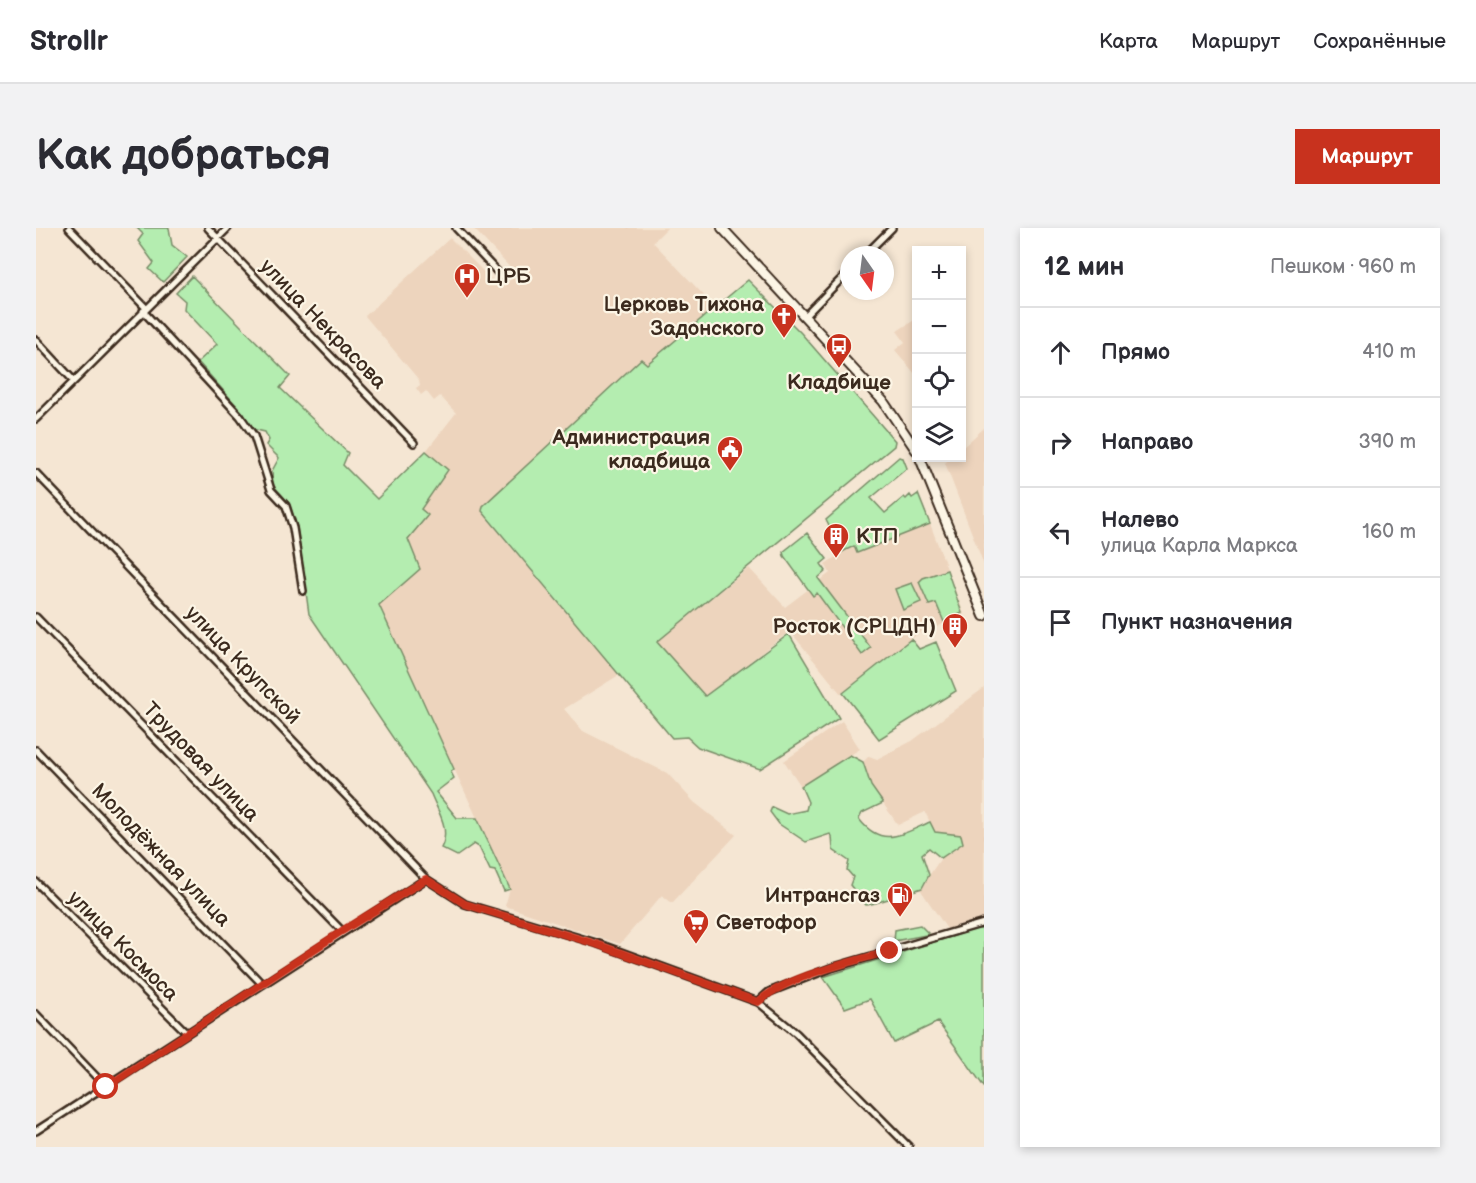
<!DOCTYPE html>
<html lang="ru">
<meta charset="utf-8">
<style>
:root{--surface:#fff;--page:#f2f2f3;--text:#2b2b33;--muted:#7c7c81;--line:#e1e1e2;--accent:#c8321e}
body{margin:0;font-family:"Balsamiq Sans",sans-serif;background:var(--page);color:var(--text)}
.controls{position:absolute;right:18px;top:18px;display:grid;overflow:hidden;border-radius:0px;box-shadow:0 3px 9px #0003}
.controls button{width:54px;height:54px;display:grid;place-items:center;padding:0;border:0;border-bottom:2px solid var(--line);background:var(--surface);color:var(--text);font:30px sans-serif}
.compass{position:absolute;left:804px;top:18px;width:54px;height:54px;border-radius:50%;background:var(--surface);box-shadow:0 3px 9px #0003;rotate:166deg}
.stop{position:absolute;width:18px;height:18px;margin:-14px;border:4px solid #c8321e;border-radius:50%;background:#fff}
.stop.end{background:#c8321e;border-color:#fff;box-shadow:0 2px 6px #0008}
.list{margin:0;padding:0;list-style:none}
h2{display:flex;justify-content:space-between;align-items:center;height:78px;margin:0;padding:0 24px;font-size:26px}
h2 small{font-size:20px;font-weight:400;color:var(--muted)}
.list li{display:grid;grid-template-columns:39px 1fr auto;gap:18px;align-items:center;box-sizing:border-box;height:90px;padding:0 24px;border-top:2px solid var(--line)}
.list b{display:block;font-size:22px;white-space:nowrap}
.list p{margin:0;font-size:20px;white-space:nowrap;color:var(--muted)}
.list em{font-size:20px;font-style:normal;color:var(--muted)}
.icon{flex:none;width:33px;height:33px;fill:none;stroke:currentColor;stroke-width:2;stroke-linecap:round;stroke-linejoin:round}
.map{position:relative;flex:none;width:948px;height:919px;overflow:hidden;border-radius:0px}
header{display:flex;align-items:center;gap:36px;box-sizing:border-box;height:84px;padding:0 30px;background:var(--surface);border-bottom:2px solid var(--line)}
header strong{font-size:28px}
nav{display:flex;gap:33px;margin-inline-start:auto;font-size:21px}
.intro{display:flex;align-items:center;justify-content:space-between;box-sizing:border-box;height:144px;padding:0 36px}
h1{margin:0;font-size:42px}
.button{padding:15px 27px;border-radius:0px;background:var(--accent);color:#fff;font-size:21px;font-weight:700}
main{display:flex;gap:36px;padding:0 36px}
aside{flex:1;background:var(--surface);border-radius:0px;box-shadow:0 3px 9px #0003}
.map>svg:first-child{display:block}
.built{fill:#edd4bd}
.green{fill:#b4edb0;stroke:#788c67;stroke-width:1.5}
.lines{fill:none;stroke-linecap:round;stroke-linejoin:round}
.minor-casing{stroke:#3b2a1e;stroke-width:10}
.secondary-casing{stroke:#3b2a1e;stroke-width:12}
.minor{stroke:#fcf5e5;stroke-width:5}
.secondary{stroke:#fcf5e5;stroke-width:8}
.route{stroke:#c8321e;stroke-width:8}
.labels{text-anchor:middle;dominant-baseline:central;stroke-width:4.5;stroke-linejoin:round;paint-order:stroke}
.poi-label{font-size:21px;font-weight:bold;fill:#3b2a1e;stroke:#fcf5e5;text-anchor:end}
.street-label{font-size:21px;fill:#3b2a1e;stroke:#fcf5e5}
</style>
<header>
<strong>Strollr</strong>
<nav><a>Карта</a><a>Маршрут</a><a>Сохранённые</a></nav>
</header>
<div class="intro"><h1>Как добраться</h1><a class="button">Маршрут</a></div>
<main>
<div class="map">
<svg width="948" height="919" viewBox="0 0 948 919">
<rect width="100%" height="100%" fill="#f5e6d3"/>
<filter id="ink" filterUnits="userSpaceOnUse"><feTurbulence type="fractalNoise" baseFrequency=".0167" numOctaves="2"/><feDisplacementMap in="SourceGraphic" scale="12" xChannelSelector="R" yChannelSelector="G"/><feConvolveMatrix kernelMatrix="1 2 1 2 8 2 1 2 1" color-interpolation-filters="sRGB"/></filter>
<g filter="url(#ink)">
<path class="built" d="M437 0H631L617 14 679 79 611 136 605 131 447 279 446 284 583 447 528 481 547 503 631 545 658 574 700 607 636 675 626 667 584 716 469 678 474 661 342 377 384 341 372 311 392 288 385 281 412 242 390 223 420 185 404 168 398 173 390 163 385 167 380 160 384 157 383 152 329 88 414 10 465 61 480 46Z
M880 91V147L859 122 869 114 861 103Z
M948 200V337L909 235 914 230H926V220Z
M887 277 928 386 899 400 897 396 893 397 805 466 754 403 669 468 620 414 713 340 749 379 794 345 789 336 806 325 799 314Z
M948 460V690L911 701 884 661 905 630 920 621 899 604 889 584 862 597 835 558 827 534 833 528 841 531 876 513Z
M806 493 824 521 765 558 748 533Z"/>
<path class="green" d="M101 0H133L136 17 151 29 127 54 113 41 118 35 102 13 107 6Z
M156 48 254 148 244 160 312 225 307 237 341 271 390 223 412 242 385 281 392 287 372 311 384 341 343 377 418 541 415 544 418 550 400 564 421 590H441L474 661 468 663 459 643 454 642 443 619 438 616 421 628 405 620C415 601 402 584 395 566L273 386 261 299 253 275 237 257 236 243 243 230 230 217 233 212 229 204 216 201 208 186 162 134 181 116 148 81 149 73 140 65Z
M712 52 765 105 859 213 858 218 621 414 669 468 753 406 803 490 724 541 662 519 651 509 636 510 446 283 447 278 605 131 611 136Z
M863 229 867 230 871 240 835 270 849 285 868 269 870 271 874 267 876 270 882 266 894 296 821 325 818 318 806 324 790 292Z
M771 305 791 331 785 336 790 343 782 350 835 420 826 427 781 365 777 368 748 328 747 324Z
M911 342 926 385 908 394 900 375 893 377 883 354 887 350Z
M876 355 885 374 867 382 859 361Z
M875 411 883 421 900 414 920 463 843 511 807 465Z
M814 527 827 534 835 558 847 575 826 585 823 591C846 621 866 606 894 594L899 604 925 607 927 615 905 630 893 620 886 626 893 647 886 660C877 663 835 677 830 677L814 657 817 649 811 642 813 633 797 622 796 608 794 606 770 614 743 596 734 584 736 579 751 586 770 582 772 574 765 558Z
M884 697 892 705 890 707 858 713 859 702Z
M940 701H948V859L902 794 858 815 834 771 809 780 787 749Z"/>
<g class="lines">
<g class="minor-casing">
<path id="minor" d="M33 0 110 80
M172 0 378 215
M420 0 467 50
M829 27 856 0
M107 83 204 188 218 208 235 262 250 278 257 300 267 363
M768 89 813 43
M0 112 37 152
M0 191 192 0
M0 245 390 651 429 676 560 715 722 774 760 805 873 919
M0 389 306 703
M0 522 226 756
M0 654 151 805
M722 774 733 764 795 740 948 695
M0 786 70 859
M0 903 390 651"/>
</g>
<g class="secondary-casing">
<path id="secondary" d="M686 0 847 173 880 222
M884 230 948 388"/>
</g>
<use href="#minor" class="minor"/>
<use href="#secondary" class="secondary"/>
</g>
</g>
<g class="lines" filter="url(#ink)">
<path class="route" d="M70 859 306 703 390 651 429 676 560 716 722 774C751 748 816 734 854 723"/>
</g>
<defs>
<g id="hospital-pin" transform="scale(1.35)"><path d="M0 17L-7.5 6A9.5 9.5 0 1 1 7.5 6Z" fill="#c8321e" stroke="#fcf5e5"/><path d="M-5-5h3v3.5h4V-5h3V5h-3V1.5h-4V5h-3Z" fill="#fff"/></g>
<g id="church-pin" transform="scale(1.35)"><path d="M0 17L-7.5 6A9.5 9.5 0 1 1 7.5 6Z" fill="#c8321e" stroke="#fcf5e5"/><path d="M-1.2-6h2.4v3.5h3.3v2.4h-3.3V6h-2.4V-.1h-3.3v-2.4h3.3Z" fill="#fff"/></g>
<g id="bus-pin" transform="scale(1.35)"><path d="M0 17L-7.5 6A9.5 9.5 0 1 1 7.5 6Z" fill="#c8321e" stroke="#fcf5e5"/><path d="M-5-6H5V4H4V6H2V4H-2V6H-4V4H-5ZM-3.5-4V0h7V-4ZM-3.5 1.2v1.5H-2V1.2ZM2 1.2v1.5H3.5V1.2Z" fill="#fff"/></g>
<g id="civic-pin" transform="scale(1.35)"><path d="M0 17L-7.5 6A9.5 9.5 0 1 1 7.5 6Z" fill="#c8321e" stroke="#fcf5e5"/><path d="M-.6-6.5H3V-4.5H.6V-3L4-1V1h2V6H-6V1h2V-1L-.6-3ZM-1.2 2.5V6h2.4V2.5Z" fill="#fff"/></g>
<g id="building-pin" transform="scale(1.35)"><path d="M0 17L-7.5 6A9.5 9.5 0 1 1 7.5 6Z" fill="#c8321e" stroke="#fcf5e5"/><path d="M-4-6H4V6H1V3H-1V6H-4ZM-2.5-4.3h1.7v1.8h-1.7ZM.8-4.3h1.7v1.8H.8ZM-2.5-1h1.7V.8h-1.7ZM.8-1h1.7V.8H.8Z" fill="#fff"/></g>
<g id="fuel-pin" transform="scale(1.35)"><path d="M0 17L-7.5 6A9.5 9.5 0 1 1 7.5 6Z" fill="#c8321e" stroke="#fcf5e5"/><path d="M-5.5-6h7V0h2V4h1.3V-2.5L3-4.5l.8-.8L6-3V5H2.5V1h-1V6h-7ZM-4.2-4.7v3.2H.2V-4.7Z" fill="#fff"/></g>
<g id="supermarket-pin" transform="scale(1.35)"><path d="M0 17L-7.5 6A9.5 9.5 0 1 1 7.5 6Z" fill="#c8321e" stroke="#fcf5e5"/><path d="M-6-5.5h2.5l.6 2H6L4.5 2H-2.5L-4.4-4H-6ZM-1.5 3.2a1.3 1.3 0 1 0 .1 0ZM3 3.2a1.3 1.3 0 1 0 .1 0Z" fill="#fff"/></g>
</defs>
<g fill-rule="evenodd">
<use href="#hospital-pin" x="431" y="48"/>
<use href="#church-pin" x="748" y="88"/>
<use href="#bus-pin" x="803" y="118"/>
<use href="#civic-pin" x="694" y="221"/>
<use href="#building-pin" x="800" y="308"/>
<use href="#building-pin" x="919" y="398"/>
<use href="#fuel-pin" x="864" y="667"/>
<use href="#supermarket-pin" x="660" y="694"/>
</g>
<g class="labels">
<g class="poi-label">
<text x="450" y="48" text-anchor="start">ЦРБ</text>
<text x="728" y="76">Церковь Тихона<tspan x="728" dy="24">Задонского</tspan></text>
<text x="803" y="154" text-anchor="middle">Кладбище</text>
<text x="674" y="209">Администрация<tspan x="674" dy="24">кладбища</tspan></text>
<text x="820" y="308" text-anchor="start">КТП</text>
<text x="900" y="398">Росток (СРЦДН)</text>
<text x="844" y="667">Интрансгаз</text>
<text x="680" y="694" text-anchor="start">Светофор</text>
</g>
<g class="street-label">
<text transform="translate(287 96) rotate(46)">улица Некрасова</text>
<text transform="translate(207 437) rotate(46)">улица Крупской</text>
<text transform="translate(165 534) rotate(46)">Трудовая улица</text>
<text transform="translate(125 627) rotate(46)">Молодёжная улица</text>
<text transform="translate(87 718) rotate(45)">улица Космоса</text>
</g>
</g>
</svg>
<div class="controls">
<button>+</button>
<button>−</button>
<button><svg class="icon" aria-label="locate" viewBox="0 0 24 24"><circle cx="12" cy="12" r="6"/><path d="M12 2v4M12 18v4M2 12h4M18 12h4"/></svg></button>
<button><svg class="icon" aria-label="layers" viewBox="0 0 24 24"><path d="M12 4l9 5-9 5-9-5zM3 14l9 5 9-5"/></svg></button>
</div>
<svg class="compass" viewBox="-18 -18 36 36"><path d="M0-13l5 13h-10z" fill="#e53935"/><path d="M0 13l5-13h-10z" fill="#7c7c81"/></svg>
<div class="stop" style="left:70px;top:859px"></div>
<div class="stop end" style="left:854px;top:723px"></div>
</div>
<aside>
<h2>12 мин<small>Пешком · 960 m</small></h2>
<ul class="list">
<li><svg class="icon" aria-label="ahead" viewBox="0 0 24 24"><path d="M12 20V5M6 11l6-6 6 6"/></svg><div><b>Прямо</b></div><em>410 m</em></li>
<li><svg class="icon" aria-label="right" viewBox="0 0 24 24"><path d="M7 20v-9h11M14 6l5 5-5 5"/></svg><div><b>Направо</b></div><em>390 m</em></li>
<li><svg class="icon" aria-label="left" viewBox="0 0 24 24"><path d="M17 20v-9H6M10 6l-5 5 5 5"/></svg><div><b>Налево</b><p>улица Карла Маркса</p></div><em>160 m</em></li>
<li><svg class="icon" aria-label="arrive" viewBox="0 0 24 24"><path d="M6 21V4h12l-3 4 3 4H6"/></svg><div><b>Пункт назначения</b></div></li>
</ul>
</aside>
</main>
